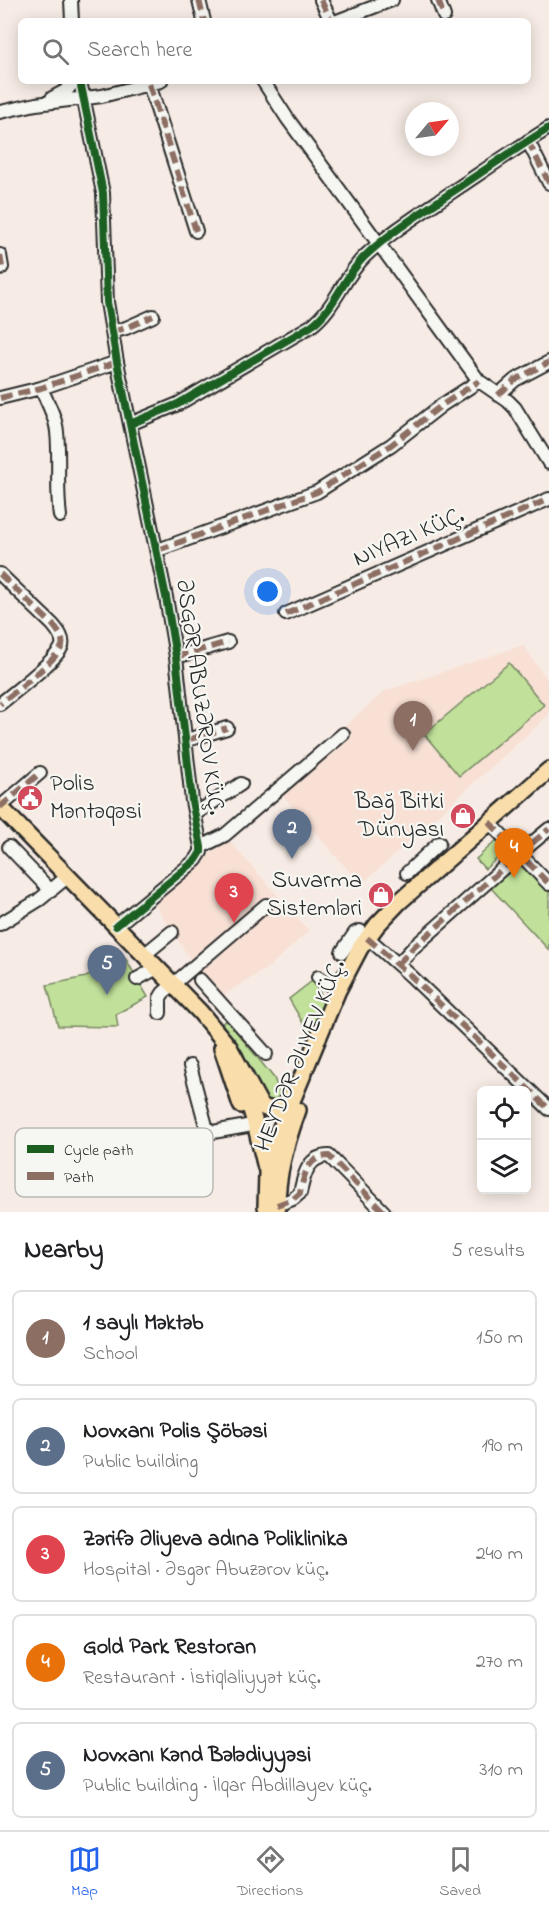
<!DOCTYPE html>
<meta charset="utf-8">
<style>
:root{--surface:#fff;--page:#f6f6f6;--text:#202124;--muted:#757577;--line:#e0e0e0;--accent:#2563eb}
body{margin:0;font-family:"Indie Flower",sans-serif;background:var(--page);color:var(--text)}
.controls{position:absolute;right:18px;bottom:18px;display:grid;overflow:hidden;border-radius:9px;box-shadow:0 3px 15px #0003}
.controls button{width:54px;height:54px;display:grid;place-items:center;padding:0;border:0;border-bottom:2px solid var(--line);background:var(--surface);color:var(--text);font:30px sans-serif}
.compass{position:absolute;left:405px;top:102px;width:54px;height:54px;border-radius:50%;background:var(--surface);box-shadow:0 3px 15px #0003;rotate:61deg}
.you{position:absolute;left:268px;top:592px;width:21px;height:21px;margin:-15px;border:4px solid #fff;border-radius:50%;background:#1a73e8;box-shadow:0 0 0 9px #1a73e833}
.badge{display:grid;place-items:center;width:39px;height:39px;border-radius:50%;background:var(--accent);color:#fff;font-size:20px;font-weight:700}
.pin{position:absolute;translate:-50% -50px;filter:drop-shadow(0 2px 3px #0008)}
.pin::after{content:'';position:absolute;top:32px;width:21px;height:18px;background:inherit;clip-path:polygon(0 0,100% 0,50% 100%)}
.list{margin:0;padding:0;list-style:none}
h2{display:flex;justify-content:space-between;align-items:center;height:78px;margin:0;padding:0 24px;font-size:26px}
h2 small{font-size:20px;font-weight:400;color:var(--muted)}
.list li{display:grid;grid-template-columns:39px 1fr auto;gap:18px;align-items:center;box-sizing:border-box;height:96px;margin:0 12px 12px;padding:0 12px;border:2px solid var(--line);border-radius:9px}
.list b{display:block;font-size:22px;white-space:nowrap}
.list p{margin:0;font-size:20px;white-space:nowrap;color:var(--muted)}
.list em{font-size:20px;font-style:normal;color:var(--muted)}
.icon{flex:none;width:33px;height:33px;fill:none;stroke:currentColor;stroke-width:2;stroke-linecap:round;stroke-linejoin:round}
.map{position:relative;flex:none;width:549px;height:1212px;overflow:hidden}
.search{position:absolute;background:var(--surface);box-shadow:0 3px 15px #0003;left:18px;right:18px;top:18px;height:66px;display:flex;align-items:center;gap:15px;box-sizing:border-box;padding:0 21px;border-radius:9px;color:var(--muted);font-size:22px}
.sheet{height:618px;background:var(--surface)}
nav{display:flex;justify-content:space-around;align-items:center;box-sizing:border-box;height:84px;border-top:2px solid var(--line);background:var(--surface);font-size:16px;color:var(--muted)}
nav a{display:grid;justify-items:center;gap:3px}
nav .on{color:var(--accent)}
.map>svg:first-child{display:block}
.built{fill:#f8e0d5}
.green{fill:#c1e19a;stroke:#768662;stroke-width:1.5}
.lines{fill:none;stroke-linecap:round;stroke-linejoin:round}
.minor-casing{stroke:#2b2b2b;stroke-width:16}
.major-casing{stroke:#2b2b2b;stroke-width:20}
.minor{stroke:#f6f6f2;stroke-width:12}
.major{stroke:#f9deab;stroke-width:15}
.quiet{stroke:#8d6e63;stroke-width:6;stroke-dasharray:12 6;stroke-linecap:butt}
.cycleway-casing{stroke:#f6f6f2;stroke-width:11}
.cycleway{stroke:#1b5e20;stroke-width:8}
.labels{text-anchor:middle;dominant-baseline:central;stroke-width:4.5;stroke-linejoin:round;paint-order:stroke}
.street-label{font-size:24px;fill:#2b2b2b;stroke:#f6f6f2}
.poi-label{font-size:24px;fill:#2b2b2b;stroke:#f6f6f2;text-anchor:end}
.key{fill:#f6f6f2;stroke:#b9b9b6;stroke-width:1.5}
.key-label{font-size:16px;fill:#2b2b2b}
</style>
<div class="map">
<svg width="549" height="1212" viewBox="0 0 549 1212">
<rect width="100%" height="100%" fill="#f7ece5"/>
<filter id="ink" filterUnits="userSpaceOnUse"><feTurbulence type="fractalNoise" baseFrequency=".0167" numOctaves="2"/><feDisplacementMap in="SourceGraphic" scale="12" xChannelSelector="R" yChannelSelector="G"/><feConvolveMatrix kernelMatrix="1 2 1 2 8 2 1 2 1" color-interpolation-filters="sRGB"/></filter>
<g filter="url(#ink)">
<path class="built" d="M523 645 549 682V715L361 885 275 787 385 691Z
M227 838 309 931 269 967 224 995 194 965 153 902Z"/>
<path class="green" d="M509 663 544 705 459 776 424 734Z
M498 839 508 849 485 869 476 859Z
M519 860 549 891V950L490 887Z
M125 958 148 997 116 1014 118 1027 58 1026 47 985 86 977Z
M312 981 325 1000 310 1035 289 999Z
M226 1019 274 1078 281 1097 277 1101 265 1100 258 1090 243 1052 222 1024Z"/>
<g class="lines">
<g class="minor-casing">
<path id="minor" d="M71 0 72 21
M199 0 204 21
M321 0 331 21
M438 0 444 16
M337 21 392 0
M80 81 103 193 107 302 117 362 166 597 176 657 192 801 201 847V852L196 860 116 926
M263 81 287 118 479 381 508 401 515 408 549 463
M149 84 196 231
M52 98 67 90 74 81
M0 112 36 104 102 96 161 81
M528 141 549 183
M0 255 2 267 0 269
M112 332 126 328 153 316
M41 388C47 402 56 417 57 432 60 460 56 488 60 516
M498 395 515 380 549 362
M0 398 41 388 117 362
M130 424 178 404 311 326C335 308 343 278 364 257 388 234 421 213 449 194 482 172 515 149 549 128
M158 550 317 492 391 445 442 405 479 381
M0 574 53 625C58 631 64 638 62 646 57 660 13 693 0 704
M286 614 549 499
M176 657 228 642
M187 740 227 728
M0 807 40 773
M195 814 241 784
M489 822 549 884
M9 847 51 891
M201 847 225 835 343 734
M407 873 439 843
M0 924 39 900 67 877
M342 952 355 933 360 931 411 976 549 1109
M144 955 172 932
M398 964 414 947 519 854 549 829
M318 977 338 990
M137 979 157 968
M200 980 266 1054
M160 1013V998L163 993 266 905
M190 1066 206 1126 209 1130 213 1132 247 1126
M277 1205 293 1199 300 1193C304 1176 307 1156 329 1156L384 1212"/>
</g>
<g class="major-casing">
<path id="major" d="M0 807 200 1012 229 1047 260 1104 265 1108 275 1110 284 1105 291 1096
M222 1048 241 1105
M245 1090 255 1123 266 1168
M266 1207 267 1173 275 1142 338 990 360 948 377 925 399 902 549 770
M277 1212C276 1176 286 1143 298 1110"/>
</g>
<use href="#minor" class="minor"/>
<use href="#major" class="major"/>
<path class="quiet" d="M199 0 204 21
M321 0 331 21
M438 0 444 16
M149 84 196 231
M528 141 549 183
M0 255 2 267 0 269
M112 332 126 328 153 316
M498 395 515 380 549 362
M0 398 41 388 117 362
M158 550 317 492 391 445 442 405 479 381
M0 574 53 625C58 631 64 638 62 646 57 660 13 693 0 704
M286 614 549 499
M176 657 228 642
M187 740 227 728
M0 807 40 773
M489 822 549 884
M367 938 411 976 549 1109
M398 964 414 947 519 854 549 829
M277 1205 293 1199 300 1193C304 1176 307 1156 329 1156L384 1212"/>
<g class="cycleway-casing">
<path id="cycleway" d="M80 81 103 193 107 302 117 362 166 597 176 657 192 801 201 847V852L196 860 116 926
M130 424 178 404 311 326C335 308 343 278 364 257 388 234 421 213 449 194 482 172 515 149 549 128"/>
</g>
<use href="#cycleway" class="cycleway"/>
</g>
</g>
<defs>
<g id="civic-disc" transform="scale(1.35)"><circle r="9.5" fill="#d1495b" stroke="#f6f6f2"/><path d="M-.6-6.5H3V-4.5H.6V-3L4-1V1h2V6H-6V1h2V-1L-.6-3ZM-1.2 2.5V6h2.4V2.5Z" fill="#fff"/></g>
<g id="shop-disc" transform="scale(1.35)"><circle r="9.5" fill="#d1495b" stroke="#f6f6f2"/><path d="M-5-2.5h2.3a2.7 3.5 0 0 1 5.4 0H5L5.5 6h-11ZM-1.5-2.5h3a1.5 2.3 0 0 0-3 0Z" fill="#fff"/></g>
</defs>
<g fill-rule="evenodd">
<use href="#civic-disc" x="30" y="798"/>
<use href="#shop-disc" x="463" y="816"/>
<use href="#shop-disc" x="381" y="895"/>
</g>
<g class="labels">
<g class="street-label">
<text transform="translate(409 538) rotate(-23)">NIYAZI KÜÇ.</text>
<text transform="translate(199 697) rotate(82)">ƏSGƏR ABUZƏROV KÜÇ.</text>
<text transform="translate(301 1056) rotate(-68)">HEYDƏR ƏLIYEV KÜÇ.</text>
</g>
<g class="poi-label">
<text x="50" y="784" text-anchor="start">Polis<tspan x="50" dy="28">Məntəqəsi</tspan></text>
<text x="444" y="802">Bağ Bitki<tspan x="444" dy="28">Dünyası</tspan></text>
<text x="362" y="881">Suvarma<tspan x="362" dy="28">Sistemləri</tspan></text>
</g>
</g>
<rect x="15" y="1128" width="198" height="69" rx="9" class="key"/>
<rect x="27" y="1145" width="27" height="8" fill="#1b5e20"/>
<rect x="27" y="1172" width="27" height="8" fill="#8d6e63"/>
<g class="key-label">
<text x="64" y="1155">Cycle path</text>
<text x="64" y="1182">Path</text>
</g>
</svg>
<div class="controls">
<button><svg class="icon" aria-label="locate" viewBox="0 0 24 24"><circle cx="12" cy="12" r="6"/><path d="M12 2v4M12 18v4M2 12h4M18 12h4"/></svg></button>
<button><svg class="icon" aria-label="layers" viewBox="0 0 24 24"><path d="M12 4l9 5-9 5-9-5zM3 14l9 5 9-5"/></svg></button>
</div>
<svg class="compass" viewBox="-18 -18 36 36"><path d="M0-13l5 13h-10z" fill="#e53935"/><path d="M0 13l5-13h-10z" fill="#757577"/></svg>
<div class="you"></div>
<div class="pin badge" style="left:413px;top:751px;background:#8d6e63">1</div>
<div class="pin badge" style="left:292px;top:859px;background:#5c6f8a">2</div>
<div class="pin badge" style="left:234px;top:923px;background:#e0444e">3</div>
<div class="pin badge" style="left:514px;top:878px;background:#e8710a">4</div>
<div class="pin badge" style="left:107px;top:995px;background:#5c6f8a">5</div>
<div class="search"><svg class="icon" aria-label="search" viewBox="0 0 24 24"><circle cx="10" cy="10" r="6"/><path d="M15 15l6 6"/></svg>Search here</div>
</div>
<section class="sheet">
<h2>Nearby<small>5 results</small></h2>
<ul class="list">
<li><span class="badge" style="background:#8d6e63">1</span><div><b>1 saylı Məktəb</b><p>School</p></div><em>150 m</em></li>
<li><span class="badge" style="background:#5c6f8a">2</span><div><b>Novxanı Polis Şöbəsi</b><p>Public building</p></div><em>190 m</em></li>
<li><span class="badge" style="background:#e0444e">3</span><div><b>Zərifə Əliyeva adına Poliklinika</b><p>Hospital · Əsgər Abuzərov küç.</p></div><em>240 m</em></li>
<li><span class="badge" style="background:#e8710a">4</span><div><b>Gold Park Restoran</b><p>Restaurant · İstiqlaliyyət küç.</p></div><em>270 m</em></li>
<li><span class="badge" style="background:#5c6f8a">5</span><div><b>Novxanı Kənd Bələdiyyəsi</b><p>Public building · İlqar Abdillayev küç.</p></div><em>310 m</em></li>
</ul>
</section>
<nav>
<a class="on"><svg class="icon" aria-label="map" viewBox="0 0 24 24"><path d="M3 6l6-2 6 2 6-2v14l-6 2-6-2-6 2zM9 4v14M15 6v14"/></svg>Map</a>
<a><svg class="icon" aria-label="directions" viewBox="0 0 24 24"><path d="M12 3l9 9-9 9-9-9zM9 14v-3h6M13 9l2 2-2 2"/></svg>Directions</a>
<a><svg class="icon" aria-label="saved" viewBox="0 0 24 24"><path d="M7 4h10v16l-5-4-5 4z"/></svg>Saved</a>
</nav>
